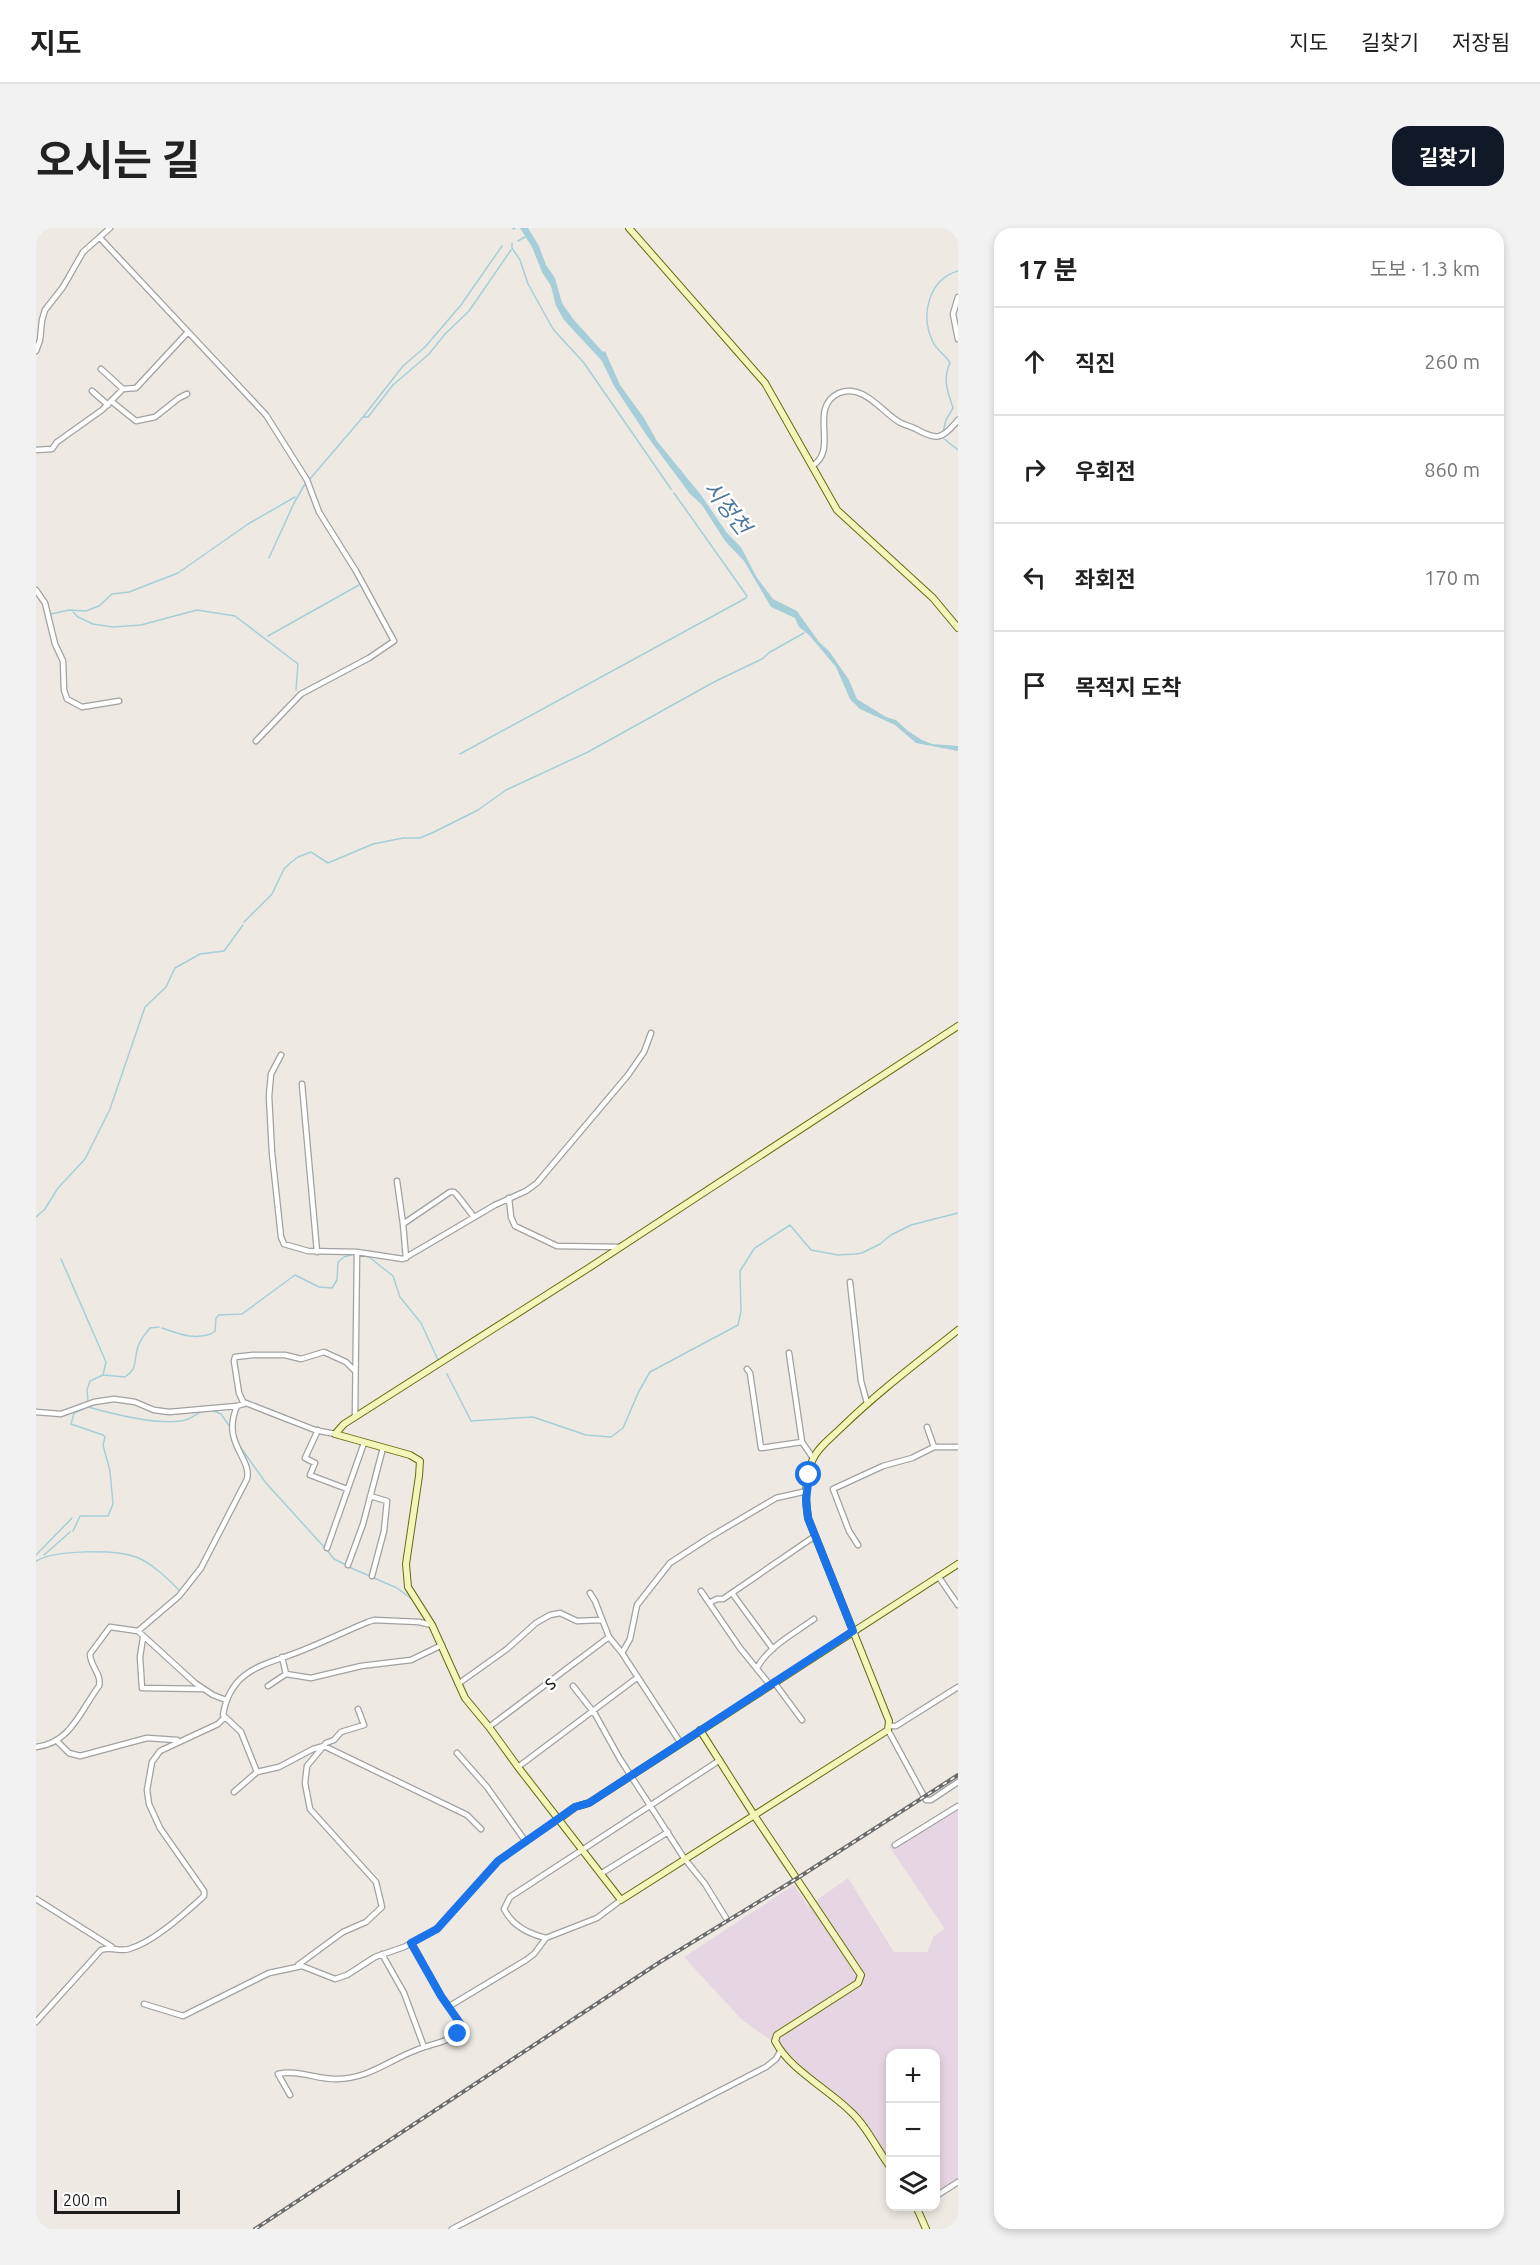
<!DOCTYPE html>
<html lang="ko">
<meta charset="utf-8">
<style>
:root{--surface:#fff;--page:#f2f2f2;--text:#222;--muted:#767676;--line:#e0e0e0;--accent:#111827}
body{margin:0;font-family:Ubuntu,"Noto Sans KR",sans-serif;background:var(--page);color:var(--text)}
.controls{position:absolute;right:18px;bottom:18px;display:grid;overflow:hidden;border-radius:12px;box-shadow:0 3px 9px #0003}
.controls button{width:54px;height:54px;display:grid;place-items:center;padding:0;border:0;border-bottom:2px solid var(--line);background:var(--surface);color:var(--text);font:30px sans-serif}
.scale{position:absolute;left:18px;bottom:15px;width:126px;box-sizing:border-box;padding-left:6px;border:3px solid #1d1d1d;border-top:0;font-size:16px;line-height:21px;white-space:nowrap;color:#1d1d1d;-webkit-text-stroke:4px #fff;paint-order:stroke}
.stop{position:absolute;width:18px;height:18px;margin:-14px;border:4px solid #1a73e8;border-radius:50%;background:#fff}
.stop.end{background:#1a73e8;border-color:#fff;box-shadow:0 2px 6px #0008}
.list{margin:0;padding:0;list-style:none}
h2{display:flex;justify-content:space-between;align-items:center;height:78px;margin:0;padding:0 24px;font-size:26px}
h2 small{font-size:20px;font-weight:400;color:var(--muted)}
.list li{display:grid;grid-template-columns:39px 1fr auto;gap:18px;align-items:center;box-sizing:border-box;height:108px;padding:0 24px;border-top:2px solid var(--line)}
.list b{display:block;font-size:22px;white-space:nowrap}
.list em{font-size:20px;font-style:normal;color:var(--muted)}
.icon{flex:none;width:33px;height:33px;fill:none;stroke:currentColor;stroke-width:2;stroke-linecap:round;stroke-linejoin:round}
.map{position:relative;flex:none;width:922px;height:2001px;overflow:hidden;border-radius:18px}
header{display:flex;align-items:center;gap:36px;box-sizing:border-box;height:84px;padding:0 30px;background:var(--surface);border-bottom:2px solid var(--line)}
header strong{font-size:28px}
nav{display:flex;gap:33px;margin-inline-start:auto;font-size:21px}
.intro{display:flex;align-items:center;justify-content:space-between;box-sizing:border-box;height:144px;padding:0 36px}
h1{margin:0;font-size:42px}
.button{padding:15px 27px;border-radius:18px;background:var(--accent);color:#fff;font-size:21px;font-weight:700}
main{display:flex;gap:36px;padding:0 36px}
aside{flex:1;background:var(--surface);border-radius:18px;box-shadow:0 3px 9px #0003}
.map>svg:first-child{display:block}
.industrial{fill:#e6d6e3}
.water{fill:#a6ced9}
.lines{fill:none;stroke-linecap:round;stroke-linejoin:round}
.stream{stroke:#a6ced9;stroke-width:1.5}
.street-casing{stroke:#a1a1a1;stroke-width:7}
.secondary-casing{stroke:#636c0c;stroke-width:8}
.street{stroke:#fff;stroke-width:4.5}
.secondary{stroke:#f3f5ba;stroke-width:6}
.rail-casing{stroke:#6b6b6b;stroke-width:4}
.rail{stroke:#fff;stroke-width:1.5;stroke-dasharray:4.5;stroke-linecap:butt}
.route{stroke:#1a73e8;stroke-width:8}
.labels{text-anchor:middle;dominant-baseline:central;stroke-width:5;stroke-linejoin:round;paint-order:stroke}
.street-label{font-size:21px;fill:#1d1d1d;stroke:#fff}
.water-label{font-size:22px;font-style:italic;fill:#4d779f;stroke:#fff}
</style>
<header>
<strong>지도</strong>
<nav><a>지도</a><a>길찾기</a><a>저장됨</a></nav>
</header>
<div class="intro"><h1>오시는 길</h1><a class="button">길찾기</a></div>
<main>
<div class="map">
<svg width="922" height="2001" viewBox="0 0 922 2001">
<rect width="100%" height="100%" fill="#eeeae3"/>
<path class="industrial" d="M922 1575V1951L900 1966V1826H855L854 1936 814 1877 775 1847 750 1823 706 1792 648 1729 758 1657 772 1678 812 1650 858 1724H891L898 1708 909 1701 853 1618Z"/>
<path class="water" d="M484 0H492L503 18 510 37 519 50 526 75 538 92 567 124 569 123 584 157 608 190 621 213 665 267 691 305 705 319 721 350 737 371 761 383 783 414 793 423 813 452 821 471 850 489 860 492 872 503 886 512 896 516 922 518V523L880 515 859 497 824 481 814 471 800 439 773 407 763 399 759 390 735 379 708 333 689 313 666 277 654 266 611 208 578 158 566 133 528 92 520 78 515 58 506 44 496 19Z"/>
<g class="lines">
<path class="stream" d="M477 1 479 0
M482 13 489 9
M476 15V20L484 32 492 56 517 101 548 135 635 261
M328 189H332L357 157 393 126 409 106 433 83 475 22
M907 204 910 192 917 180C912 164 906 152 914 135 910 127 901 123 897 114 884 88 892 52 922 43
M907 210 922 222
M273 252 327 189 367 138 389 119 425 77 466 18
M233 330 258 275 269 256
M37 384 42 389 57 396 77 399 105 397 161 382 199 388 262 436 260 462
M15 386 33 382 50 383 63 378 76 366 93 364 142 345 212 296 259 269
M232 408 323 357
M424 526 710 370 711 368 638 265
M208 694 236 666 248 641 253 636 262 629 275 624 292 635 337 616 367 610H384L398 604 442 582 470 562 552 524 678 454 726 431 734 424 768 405
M0 989 9 981 22 960 49 931 74 881 109 779 130 759 139 740 164 726 188 723 207 697
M719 1020 754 997 775 1022 802 1027 819 1026 826 1025 844 1016 855 1007 875 997 922 985
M323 1027 333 1029 357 1048 364 1069 385 1095 402 1132
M25 1031 70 1134 67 1147
M126 1100C143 1106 157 1112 175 1106
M176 1105 179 1103 180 1090 183 1087 206 1086 259 1047 283 1059 296 1060 301 1052 302 1034 308 1029 318 1026
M411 1146 435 1193 497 1189 550 1207 575 1209 587 1200 603 1163 614 1144 702 1097 705 1083 704 1043 718 1021
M52 1173 51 1162 54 1153 67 1147 89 1149C101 1141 98 1135 101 1122 102 1114 109 1106 114 1100L123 1099
M52 1179C77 1186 119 1197 145 1193 154 1192 159 1187 166 1183
M176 1182 185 1186 194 1199
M199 1207 205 1220 230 1255 289 1320
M37 1303 44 1288H72L77 1276 74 1243 67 1217 69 1209 67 1207 35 1196 38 1185 52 1179
M291 1322 298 1331 310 1337
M0 1327 36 1290
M8 1327 34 1304
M0 1333C19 1322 78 1321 100 1329 116 1335 132 1351 144 1363
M313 1339 361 1360 377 1372"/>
<g class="street-casing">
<path id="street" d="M65 11 230 187 271 252 283 284 320 343 358 413 333 430 265 466 220 513
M922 69 917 86 922 111
M0 123 4 112 6 92 9 82 27 59 47 24 74 0
M65 141 87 161
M56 163 72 177
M75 173 100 193 119 189 143 170 151 166
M0 222 16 221 21 214 66 182 87 161 100 160 152 104
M776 238C804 222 771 180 803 165 827 155 846 184 863 194 868 197 874 198 880 201 901 213 907 211 922 192
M0 362 9 375 19 416 27 433 28 462 31 471 46 479 83 473
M245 827 235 846 233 868 236 925 245 1009 248 1016 272 1023 321 1024 367 1031 459 977 490 963 501 955 592 847 608 824 615 805
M266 856 281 1024
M361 953 367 996
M473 970 475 989 479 998 521 1018 584 1019
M370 1030 367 996 414 964H418L421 967 438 989
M814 1054 825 1153 831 1175
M753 1125 766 1214 777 1230
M711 1141 714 1145 725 1220 766 1214
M208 1176 203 1165 198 1133 199 1129 217 1127H249L265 1131 288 1124 310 1134 319 1143
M0 1184 25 1186 58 1174 78 1171 99 1174 118 1182 133 1184 201 1178 210 1175 279 1202 299 1206
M319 1189 321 1024
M891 1199 898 1219
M282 1202 269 1230 279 1235 274 1247 311 1261
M334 1268 351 1273 348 1303 336 1348
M822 1317 813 1303 797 1261 847 1238 876 1230 898 1219H922
M291 1320 328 1215
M312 1337 327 1296 347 1220
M902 1348 922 1377
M665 1363 704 1420 734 1457
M554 1365 559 1373 573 1409 586 1425 644 1514
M696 1365 737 1421
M673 1375 681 1371H687L779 1308
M102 1403 143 1368 165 1340 211 1251C216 1229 185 1216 201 1178
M107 1410 104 1429 106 1460 167 1461
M586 1425 594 1411 601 1377 634 1335 674 1309 740 1270 771 1263
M246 1429 250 1446
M721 1440C733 1418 759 1405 778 1391
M738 1454 766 1492
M422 1456 471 1421 500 1395 514 1387 524 1385 541 1393 565 1392
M232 1458 250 1446 275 1450 325 1438 375 1432 406 1417
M537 1458 559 1486 584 1531 648 1630 669 1656 690 1690
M854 1498H860L922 1459
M453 1499 573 1409
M852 1502 890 1572H895L922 1554
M21 1513 33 1525 44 1528 111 1510 141 1512
M0 1519C35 1515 44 1483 63 1458 66 1446 54 1438 54 1426L74 1399 102 1403 159 1455 177 1467 190 1472
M421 1525 451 1559 490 1614
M482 1539 602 1449
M221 1544 205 1504 187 1487C195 1437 234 1437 272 1420 292 1412 312 1402 332 1394L338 1392 383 1394 396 1397
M198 1564 221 1544 243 1539 277 1521 288 1518 431 1587 445 1601
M859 1617 922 1578
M566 1645 632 1604
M0 1671 76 1719
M510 1710C493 1706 476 1697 468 1681L474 1669 684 1532
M376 1715 405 1768 430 1803
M346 1726 368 1765 388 1819
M262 1737 307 1704 330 1694 346 1679 340 1654 274 1581 269 1555 271 1538 290 1515 298 1512 305 1504 328 1497 322 1481
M108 1776 147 1788 233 1745 266 1738 299 1751 311 1747 339 1729 368 1719 401 1701 462 1633 523 1591
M412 1779 490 1732 498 1726 510 1710 561 1690 585 1672
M0 1794 65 1722C75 1718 83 1724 93 1721 118 1714 148 1686 168 1668V1663L124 1600 113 1576 111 1562 116 1534 124 1523 182 1496 188 1490
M254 1867 242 1846C262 1841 282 1852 301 1851 331 1851 352 1833 378 1823 396 1815 413 1815 428 1801
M900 1968 922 1954
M416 2001 730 1839 740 1831 745 1822"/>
</g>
<g class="secondary-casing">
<path id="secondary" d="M593 0 729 155 801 282 897 370 922 400
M922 798 551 1041 308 1196 299 1206 374 1227 384 1233 383 1248 370 1336 372 1359 396 1397 429 1470 453 1499 482 1539 585 1672 852 1502 853 1493 772 1290C769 1272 769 1248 777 1231 782 1219 796 1209 805 1200 842 1164 882 1134 922 1102
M664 1502 718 1587 825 1747 822 1755 741 1807 739 1813C753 1841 792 1861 814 1883 831 1898 841 1922 855 1940
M523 1591 539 1579 553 1575 922 1336
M880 1978 890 2001"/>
</g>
<use href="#street" class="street"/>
<use href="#secondary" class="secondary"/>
<g class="rail-casing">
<path id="rail" d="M219 2001 624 1734 760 1651 922 1547"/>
</g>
<use href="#rail" class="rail"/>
</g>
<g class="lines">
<path class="route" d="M422 1806 428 1801 405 1768 375 1715 401 1701 462 1633 539 1579 553 1575 817 1403 772 1290 770 1272 773 1247"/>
</g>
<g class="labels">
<g class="street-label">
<text transform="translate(513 1454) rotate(-38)">s</text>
</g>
<g class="water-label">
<text transform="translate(692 279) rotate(52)">시정천</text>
</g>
</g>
</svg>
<div class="controls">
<button>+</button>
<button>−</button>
<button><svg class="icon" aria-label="layers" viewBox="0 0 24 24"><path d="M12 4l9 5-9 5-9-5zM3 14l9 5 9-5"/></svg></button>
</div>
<div class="scale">200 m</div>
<div class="stop" style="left:773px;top:1247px"></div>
<div class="stop end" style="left:422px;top:1806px"></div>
</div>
<aside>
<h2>17 분<small>도보 · 1.3 km</small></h2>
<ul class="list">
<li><svg class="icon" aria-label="ahead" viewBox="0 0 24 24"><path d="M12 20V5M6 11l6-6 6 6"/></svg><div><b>직진</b></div><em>260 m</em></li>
<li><svg class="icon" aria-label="right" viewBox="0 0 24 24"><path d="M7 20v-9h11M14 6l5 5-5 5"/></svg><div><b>우회전</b></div><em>860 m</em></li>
<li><svg class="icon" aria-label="left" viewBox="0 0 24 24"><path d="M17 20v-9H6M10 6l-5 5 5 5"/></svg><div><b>좌회전</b></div><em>170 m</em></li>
<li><svg class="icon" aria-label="arrive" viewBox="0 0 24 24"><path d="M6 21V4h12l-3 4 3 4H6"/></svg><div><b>목적지 도착</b></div></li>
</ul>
</aside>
</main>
